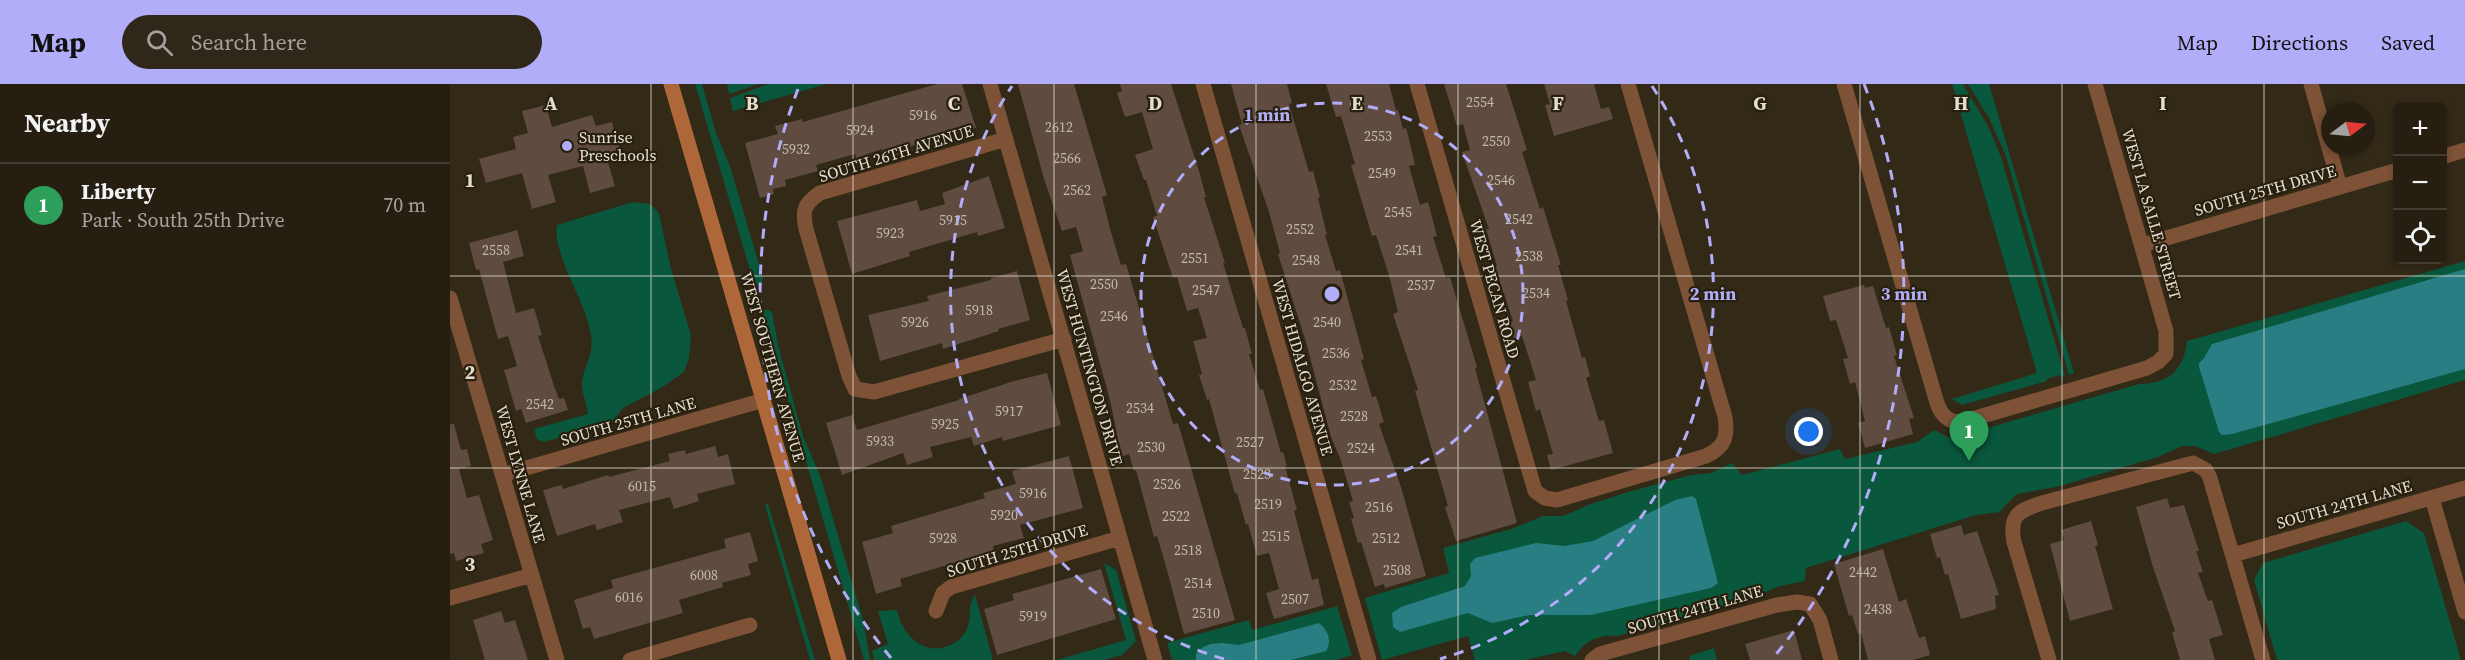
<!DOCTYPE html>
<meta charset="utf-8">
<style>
:root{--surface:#261f11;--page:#2e271a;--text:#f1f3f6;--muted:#a4a29f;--line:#423d31;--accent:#b2adf9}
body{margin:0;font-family:"Source Serif 4",serif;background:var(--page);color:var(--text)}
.controls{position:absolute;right:18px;top:18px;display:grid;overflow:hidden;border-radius:9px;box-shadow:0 3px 9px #0003}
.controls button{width:54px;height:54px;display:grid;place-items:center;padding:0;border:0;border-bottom:2px solid var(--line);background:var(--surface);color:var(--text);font:30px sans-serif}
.compass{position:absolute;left:1871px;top:18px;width:54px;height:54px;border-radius:50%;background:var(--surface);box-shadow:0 3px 9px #0003;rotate:74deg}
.you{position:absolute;left:1359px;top:348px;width:21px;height:21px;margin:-15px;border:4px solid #fff;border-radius:50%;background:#1a73e8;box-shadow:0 0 0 9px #1a73e833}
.badge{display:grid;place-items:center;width:39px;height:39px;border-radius:50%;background:var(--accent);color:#fff;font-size:20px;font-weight:700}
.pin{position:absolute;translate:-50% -50px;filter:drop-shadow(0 2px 3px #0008)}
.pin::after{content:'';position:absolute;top:32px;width:21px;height:18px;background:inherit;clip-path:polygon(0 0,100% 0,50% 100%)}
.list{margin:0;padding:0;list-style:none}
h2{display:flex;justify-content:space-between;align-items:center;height:78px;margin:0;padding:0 24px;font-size:26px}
h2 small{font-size:20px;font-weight:400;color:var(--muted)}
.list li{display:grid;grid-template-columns:39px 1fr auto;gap:18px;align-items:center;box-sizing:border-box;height:84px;padding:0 24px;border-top:2px solid var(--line)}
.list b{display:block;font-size:22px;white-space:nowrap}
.list p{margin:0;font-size:20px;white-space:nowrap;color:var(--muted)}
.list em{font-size:20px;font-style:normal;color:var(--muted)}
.icon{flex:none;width:33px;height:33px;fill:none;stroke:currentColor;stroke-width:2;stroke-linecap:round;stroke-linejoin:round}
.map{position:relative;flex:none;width:2015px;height:576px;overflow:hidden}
header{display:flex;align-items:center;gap:36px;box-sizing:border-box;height:84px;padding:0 30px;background:var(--accent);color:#111}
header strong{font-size:28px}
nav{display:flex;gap:33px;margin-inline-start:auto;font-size:21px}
.search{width:420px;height:54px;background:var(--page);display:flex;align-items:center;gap:15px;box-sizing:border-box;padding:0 21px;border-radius:33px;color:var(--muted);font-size:22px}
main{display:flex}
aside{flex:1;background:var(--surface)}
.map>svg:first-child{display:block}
.green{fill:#09573c}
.water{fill:#287e82}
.building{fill:#5f4b40}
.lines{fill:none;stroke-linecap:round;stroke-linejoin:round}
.street{stroke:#7e5237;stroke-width:15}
.secondary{stroke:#ad6739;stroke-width:15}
.grid{fill:none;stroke:#e3ded2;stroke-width:1.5;stroke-opacity:0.55}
.ring{fill:none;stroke:#b2adf9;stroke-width:3;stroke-dasharray:10 8}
.poi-dot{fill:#b2adf9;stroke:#281f0d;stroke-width:2}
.labels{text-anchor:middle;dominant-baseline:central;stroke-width:4.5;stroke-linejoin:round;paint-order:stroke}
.number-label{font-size:14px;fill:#c2b9ae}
.poi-label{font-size:16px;fill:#e3ded2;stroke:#281f0d;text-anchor:start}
.street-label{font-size:16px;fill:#e3ded2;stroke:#281f0d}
.grid-label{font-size:20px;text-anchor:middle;font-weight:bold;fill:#e3ded2;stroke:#281f0d;stroke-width:4.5;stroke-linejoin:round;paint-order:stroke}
.centre{fill:#b2adf9;stroke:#281f0d;stroke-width:3}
.ring-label{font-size:18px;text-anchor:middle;font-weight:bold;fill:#b2adf9;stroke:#281f0d;stroke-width:4.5;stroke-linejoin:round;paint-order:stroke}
</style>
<header>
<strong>Map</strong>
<div class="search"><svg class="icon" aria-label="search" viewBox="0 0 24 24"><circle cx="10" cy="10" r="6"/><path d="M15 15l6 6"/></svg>Search here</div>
<nav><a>Map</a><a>Directions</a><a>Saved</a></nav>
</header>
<main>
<aside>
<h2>Nearby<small></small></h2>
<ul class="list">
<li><span class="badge" style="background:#2e9e5b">1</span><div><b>Liberty</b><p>Park · South 25th Drive</p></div><em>70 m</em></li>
</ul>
</aside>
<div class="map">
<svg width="2015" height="576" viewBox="0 0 2015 576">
<rect width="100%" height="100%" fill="#322917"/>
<path class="green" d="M245 0H252L266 49 280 82 313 194 312 199 305 203Z
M277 0H309L279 10Z
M318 0H376L283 27 280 14Z
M1502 0H1513L1538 42 1551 73 1615 292 1610 293 1609 291 1597 295V297L1512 321 1502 315 1587 289Z
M1518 0H1539L1624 289 1619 291 1556 72 1540 36Z
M183 118 200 120 209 129 221 185 241 251 239 274 234 288 211 304 173 324 161 339 94 358 87 355 84 345 138 330C137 320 131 307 132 298 134 281 144 272 141 252 137 218 102 171 107 141Z
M2015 177V296L1764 370 1745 362H1732L1708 373 1606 403 1567 410 1549 428 1526 431 1356 484 1355 497 1330 502 1304 513 1168 552C1149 550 1135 556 1125 572L1115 567 1075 576H1025L1018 552 932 576 915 514 999 489 993 464 1061 445 1093 432H1113L1138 421 1178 408 1241 391 1261 389 1282 379 1292 391 1390 365 1395 375 1467 358 1484 346 1500 354H1517L1541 343 1689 300C1718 300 1734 286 1737 257Z
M312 226H319L322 228 328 261 353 352 371 394 414 539 420 576H414Z
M318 420 365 576H360L315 421Z
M1956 437 1974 449 2011 576H1827L1804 496 1813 479Z
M654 479 666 486 686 557 672 571 654 576H607L676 556Z
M525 511 543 576H424L422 567 438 560 428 527 447 526C453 554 478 576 506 558 528 542 514 524 525 511Z
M887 522 902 571 886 576H722L717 559 799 536 802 546Z
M1264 564 1267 576H1240L1239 572Z"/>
<path class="water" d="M2015 185V285L1782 350 1772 351 1769 348 1749 283V279L1754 274 1762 260Z
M1242 412 1246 415 1268 499 1261 504 1141 531H1080L1042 539 1018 529 950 548 943 543 942 529 951 523 1015 502 1021 492 1020 480 1025 474 1086 459 1114 462 1143 457 1225 416Z
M869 539C877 545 883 557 876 567L841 576H746V570L753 563 761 560 772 559 789 561Z"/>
<path class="building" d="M487 0H512L526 44 448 66 449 70 435 74 432 65 406 74 405 70 366 81 368 87 335 96 336 102 323 105 324 110 310 114 295 59 328 50 325 42 352 35 353 38Z
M568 0H624L657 111 652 113 660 145 671 181 676 180 723 340 728 339 785 536 734 550 717 486 707 452 704 453 686 386 684 387 679 370 670 373 666 355H668L660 316 620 171 633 167 626 143 612 147 594 95Z
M670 0H721L749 87 756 113H754L775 179H773L793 244H795L802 270H799L810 306 813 305 831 369 833 368 837 382H835L847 426 844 427 862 496 868 494 874 521 824 535 816 509 829 505 819 469 807 472 798 440 796 441 787 409 785 410 759 315 757 316 749 291 752 290 743 257 757 254 748 224 737 227 727 193 723 194 703 133 707 132 696 96H694L685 71 703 65 692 28 675 33 667 9 672 7Z
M781 0H837L842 19 839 20 859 88 863 87 870 113 868 114 877 151H875L886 187 890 186 914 275 911 276 922 313 926 312 934 338 929 340 951 403 976 492 935 504 934 500 925 503 911 458 908 459 901 435 904 434 899 418 903 417 890 374 881 353 856 258 828 170 830 169 819 128 789 41 792 40Z
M876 0H939L946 26H948L953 45 956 44 960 59 965 81 959 82 970 121 978 118 987 152 983 153 996 194 1000 193 1027 283 1025 284 1067 439 1006 457 995 423 998 422 965 307 968 306 943 230 948 228 939 191 926 151 922 152 901 81 905 80 891 32 886 33Z
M994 0H1056L1077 66 1072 68 1090 125 1093 123 1111 181H1108L1118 216 1116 217 1132 274 1135 273 1140 292 1136 294 1149 337 1154 336 1163 369 1101 386 1097 371 1103 370 1090 325 1086 327 1078 298 1086 296 1072 252 1064 254 1059 238 1063 237 1045 183 1047 182 1036 145H1039L1012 68 1020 66 1013 40 1007 42Z
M1094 0H1144L1151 25 1159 23 1163 35 1104 52 1095 21 1100 20Z
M96 21 102 43 142 31 146 42 162 38 171 71 157 75 165 102 140 109 133 82 98 91 106 118 82 125 72 89 36 99 29 75 66 65 63 53 78 49 72 27Z
M539 92 555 144 528 152 527 148 459 168 460 172 402 190 387 137 467 116 470 127 495 120 492 109Z
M67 146 74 172 53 178 66 229 84 224 92 251 88 252 104 302 109 315 114 314 118 326 76 339 71 325 66 327 54 286 67 282 58 252 48 255 29 185 26 186 19 159Z
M567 187 580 236 548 245 549 247 493 265 492 259 430 277 418 231 479 217 477 212 541 196V194Z
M1414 201 1415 204 1423 202 1436 244 1439 243 1447 271 1444 272 1464 334 1459 335 1463 350 1415 364 1408 339 1415 337 1405 298 1400 300 1393 275 1398 274 1386 236 1380 237 1373 212Z
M597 289 611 341 553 357 552 353 524 362 521 353 480 363 483 373 457 381 453 369 392 391 376 339 402 331 407 346 509 316V315L564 297Z
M0 340H4L11 366 17 365 21 382 9 385 17 414 29 411 43 456 31 460 34 469 6 477 4 469 0 470Z
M265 362 268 373 278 370 285 400 247 410 249 417 224 425 220 413 169 426 173 438 147 446 145 440 107 452 93 406 112 401 113 405 158 391 159 393 220 377 218 370 235 366 236 370Z
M619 372 633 424 570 441 574 454 543 462 544 467 450 495 452 502 426 510 412 458 443 449 441 442 535 414 533 409 566 400 562 387Z
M1717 414 1720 424 1734 421 1749 467H1746L1753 488 1748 489 1758 517 1762 516 1773 551 1759 555 1765 576H1730L1722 548 1725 547 1702 480 1686 423Z
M1641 437 1648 461 1645 462 1663 525 1620 537 1600 460 1614 456 1611 446Z
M1511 441 1514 451 1527 447 1549 511 1545 512 1546 525 1511 535 1498 490 1495 491 1490 473 1487 474 1480 450Z
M300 448 308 477 298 480 301 491 272 499 273 503 229 516 233 529 144 555 140 543 133 545 124 516 163 504 161 496 276 464 274 455Z
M1433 465 1449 518 1456 515 1469 554 1475 552 1480 571 1463 576H1418L1411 549 1408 550 1402 531 1399 532 1384 480Z
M651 485 666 535 547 571 534 525 564 516 562 510Z
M51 527 55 539 65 536 78 576H35L23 536Z
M1344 546 1352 576H1300L1295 560Z"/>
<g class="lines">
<path class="street" d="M540 0 705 576
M753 0 919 576
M967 0 1085 407 1095 414 1107 416 1256 372C1275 363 1278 353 1275 333L1178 0
M1394 0 1487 319C1492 333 1500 340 1515 337L1697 284 1708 278 1716 270V247L1645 0
M1861 0 1890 103
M556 55 370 109C354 120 352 126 356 145L399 292 405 305 424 308 614 255
M1992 73 2015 66
M1693 161 1948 86
M0 214 107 576
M52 391 314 316
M1982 414 2015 528
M1783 471 2015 404
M0 514 82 491
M486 527 493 509 501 503 670 454
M180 576 300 541
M1142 576 1150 570 1327 521 1347 518 1360 520 1370 536 1381 576
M1599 576 1564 458C1559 431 1568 427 1592 419L1743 379 1756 386 1760 394 1813 576"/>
<path class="secondary" d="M221 0 389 576"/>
</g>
<path class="grid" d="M201 0V576M403 0V576M604 0V576M806 0V576M1008 0V576M1209 0V576M1410 0V576M1612 0V576M1814 0V576M0 192H2015M0 384H2015"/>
<g class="ring">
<circle cx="882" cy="210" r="191"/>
<path d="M774 575A381 381 0 0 1 562 2M1202 2A381 381 0 0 1 990 575"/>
<path d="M441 574A572 572 0 0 1 350 0M1414 0A572 572 0 0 1 1323 574"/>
</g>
<circle class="poi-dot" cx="117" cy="62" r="6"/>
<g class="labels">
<g class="number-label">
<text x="1030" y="18">2554</text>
<text x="473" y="31">5916</text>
<text x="609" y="43">2612</text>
<text x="410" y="46">5924</text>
<text x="928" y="52">2553</text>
<text x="1046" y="57">2550</text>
<text x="346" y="65">5932</text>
<text x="617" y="74">2566</text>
<text x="932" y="89">2549</text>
<text x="1051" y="96">2546</text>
<text x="627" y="106">2562</text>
<text x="948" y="128">2545</text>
<text x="1069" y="135">2542</text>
<text x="503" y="136">5915</text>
<text x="850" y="145">2552</text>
<text x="440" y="149">5923</text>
<text x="46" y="166">2558</text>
<text x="959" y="166">2541</text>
<text x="1079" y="172">2538</text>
<text x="745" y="174">2551</text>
<text x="856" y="176">2548</text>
<text x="654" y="200">2550</text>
<text x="971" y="201">2537</text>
<text x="756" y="206">2547</text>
<text x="1086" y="209">2534</text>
<text x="529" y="226">5918</text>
<text x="664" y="232">2546</text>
<text x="465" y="238">5926</text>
<text x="877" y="238">2540</text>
<text x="886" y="269">2536</text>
<text x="893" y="301">2532</text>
<text x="90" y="320">2542</text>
<text x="690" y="324">2534</text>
<text x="559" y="327">5917</text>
<text x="904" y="332">2528</text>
<text x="495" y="340">5925</text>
<text x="430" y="357">5933</text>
<text x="800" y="358">2527</text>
<text x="701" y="363">2530</text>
<text x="911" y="364">2524</text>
<text x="807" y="390">2523</text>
<text x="717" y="400">2526</text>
<text x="192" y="402">6015</text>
<text x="583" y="409">5916</text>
<text x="818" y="420">2519</text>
<text x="929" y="423">2516</text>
<text x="554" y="431">5920</text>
<text x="726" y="432">2522</text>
<text x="826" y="452">2515</text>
<text x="493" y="454">5928</text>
<text x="936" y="454">2512</text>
<text x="738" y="466">2518</text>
<text x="947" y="486">2508</text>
<text x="1413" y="488">2442</text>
<text x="254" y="491">6008</text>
<text x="748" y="499">2514</text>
<text x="179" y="513">6016</text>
<text x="845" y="515">2507</text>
<text x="1428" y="525">2438</text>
<text x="756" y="529">2510</text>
<text x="583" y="532">5919</text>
</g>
<g class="poi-label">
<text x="129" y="53">Sunrise<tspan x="129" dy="18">Preschools</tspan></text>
</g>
<g class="street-label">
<text transform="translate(446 69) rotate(-17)">SOUTH 26TH AVENUE</text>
<text transform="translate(1815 106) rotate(-16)">SOUTH 25TH DRIVE</text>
<text transform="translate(1702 130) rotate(74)">WEST LA SALLE STREET</text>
<text transform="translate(1045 205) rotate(74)">WEST PECAN ROAD</text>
<text transform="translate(323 283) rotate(74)">WEST SOUTHERN AVENUE</text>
<text transform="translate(640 283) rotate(74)">WEST HUNTINGTON DRIVE</text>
<text transform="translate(853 283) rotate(74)">WEST HIDALGO AVENUE</text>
<text transform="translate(178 337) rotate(-16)">SOUTH 25TH LANE</text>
<text transform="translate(71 390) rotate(74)">WEST LYNNE LANE</text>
<text transform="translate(1894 420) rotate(-16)">SOUTH 24TH LANE</text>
<text transform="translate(567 466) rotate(-17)">SOUTH 25TH DRIVE</text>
<text transform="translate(1245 525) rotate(-16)">SOUTH 24TH LANE</text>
</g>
</g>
<g class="grid-label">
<text x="101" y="26">A</text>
<text x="302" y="26">B</text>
<text x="504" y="26">C</text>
<text x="705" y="26">D</text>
<text x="907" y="26">E</text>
<text x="1108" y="26">F</text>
<text x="1310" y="26">G</text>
<text x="1511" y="26">H</text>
<text x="1713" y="26">I</text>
<text x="20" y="103">1</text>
<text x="20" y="295">2</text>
<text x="20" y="487">3</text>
</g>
<circle cx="882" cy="210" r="9" class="centre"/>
<g class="ring-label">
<text x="817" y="37">1 min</text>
<text x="1263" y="216">2 min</text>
<text x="1454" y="216">3 min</text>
</g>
</svg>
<div class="controls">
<button>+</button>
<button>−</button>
<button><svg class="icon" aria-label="locate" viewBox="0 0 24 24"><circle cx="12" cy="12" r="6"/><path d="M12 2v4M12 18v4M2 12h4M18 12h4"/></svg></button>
</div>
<svg class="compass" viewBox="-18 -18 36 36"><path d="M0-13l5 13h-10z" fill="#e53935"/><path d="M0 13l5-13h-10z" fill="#a4a29f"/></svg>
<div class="you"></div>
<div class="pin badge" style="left:1519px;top:377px;background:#2e9e5b">1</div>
</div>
</main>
